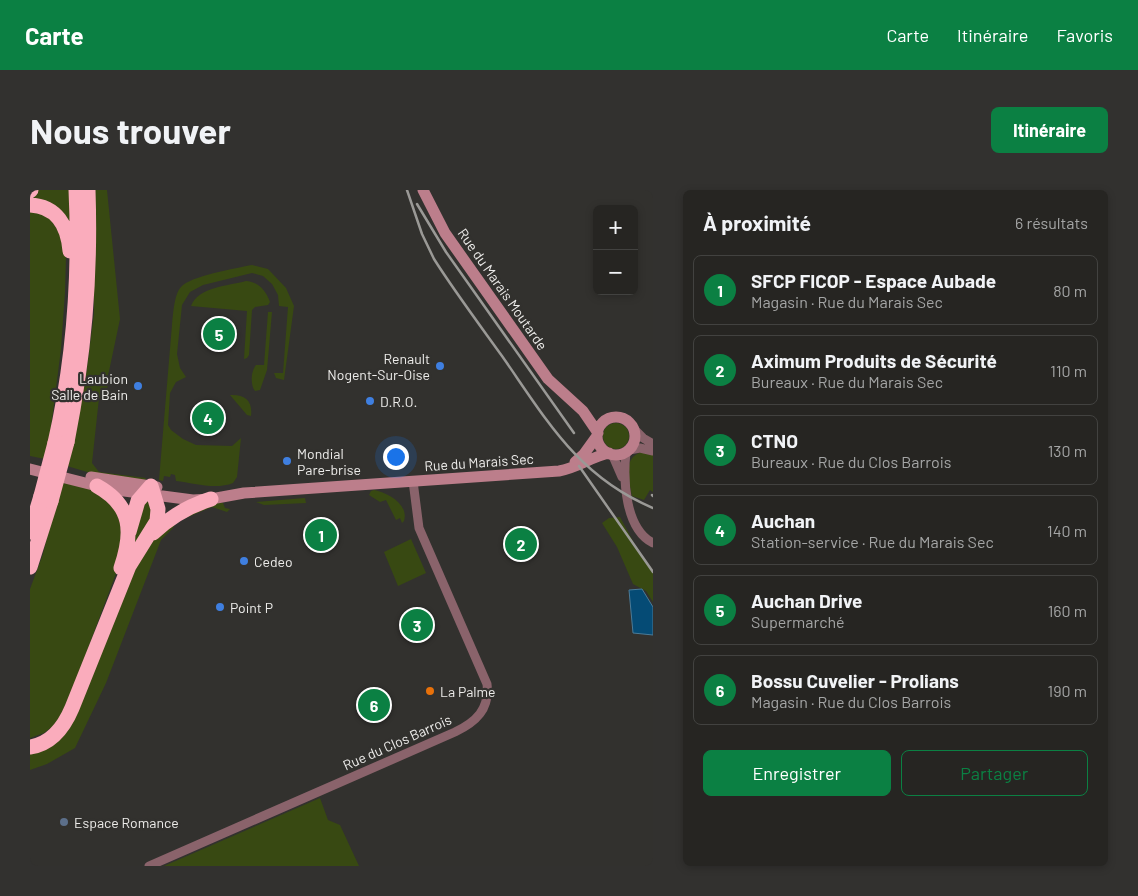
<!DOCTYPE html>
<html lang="fr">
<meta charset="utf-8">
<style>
:root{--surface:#262522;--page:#32312f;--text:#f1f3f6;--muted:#a4a5a5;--line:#424240;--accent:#0b8043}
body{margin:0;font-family:Barlow,sans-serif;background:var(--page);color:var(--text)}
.controls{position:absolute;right:15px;top:15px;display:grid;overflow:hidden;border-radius:8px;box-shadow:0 2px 8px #0003}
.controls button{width:45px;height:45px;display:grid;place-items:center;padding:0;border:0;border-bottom:1px solid var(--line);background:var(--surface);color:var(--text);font:25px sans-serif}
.you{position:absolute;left:365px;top:266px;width:18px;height:18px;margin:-12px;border:4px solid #fff;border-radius:50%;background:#1a73e8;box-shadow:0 0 0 8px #1a73e833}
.badge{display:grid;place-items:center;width:32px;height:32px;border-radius:50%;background:var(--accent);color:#fff;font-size:16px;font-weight:700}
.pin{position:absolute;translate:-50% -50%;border:2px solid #fff;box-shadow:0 1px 5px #0006}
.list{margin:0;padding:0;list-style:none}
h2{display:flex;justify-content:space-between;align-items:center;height:65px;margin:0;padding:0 20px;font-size:21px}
h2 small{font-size:16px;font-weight:400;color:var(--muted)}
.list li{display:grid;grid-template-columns:32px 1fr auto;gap:15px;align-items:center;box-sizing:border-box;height:70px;margin:0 10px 10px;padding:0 10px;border:1px solid var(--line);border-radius:8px}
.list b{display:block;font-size:19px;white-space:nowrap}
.list p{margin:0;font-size:16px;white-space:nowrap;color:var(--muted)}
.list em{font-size:16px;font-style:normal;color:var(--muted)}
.actions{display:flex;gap:10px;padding:15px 20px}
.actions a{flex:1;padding:11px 0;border:1px solid var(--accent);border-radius:8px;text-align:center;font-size:18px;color:var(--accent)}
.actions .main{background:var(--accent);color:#fff}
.map{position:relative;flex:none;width:623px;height:676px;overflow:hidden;border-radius:8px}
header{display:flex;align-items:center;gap:30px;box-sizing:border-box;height:70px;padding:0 25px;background:var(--accent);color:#fff}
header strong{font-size:24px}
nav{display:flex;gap:28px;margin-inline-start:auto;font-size:18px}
.intro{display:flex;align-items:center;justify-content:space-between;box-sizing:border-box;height:120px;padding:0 30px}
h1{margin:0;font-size:35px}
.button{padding:12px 22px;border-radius:8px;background:var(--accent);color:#fff;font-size:18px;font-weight:700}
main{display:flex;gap:30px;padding:0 30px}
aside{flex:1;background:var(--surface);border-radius:8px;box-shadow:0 2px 8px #0003}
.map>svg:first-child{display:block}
.green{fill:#384912}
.water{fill:#054b75;stroke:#4b7b98}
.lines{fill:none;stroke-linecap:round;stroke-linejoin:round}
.street{stroke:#8a636b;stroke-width:9}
.secondary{stroke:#bc7e8b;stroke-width:11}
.highway{stroke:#faacbc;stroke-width:15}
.rail{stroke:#9a9996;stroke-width:2.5}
.highway-bridge{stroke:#faacbc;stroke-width:15}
.shop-dot{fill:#3f7fe0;stroke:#32312e;stroke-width:2}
.food-dot{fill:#e8710a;stroke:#32312e;stroke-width:2}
.service-dot{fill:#5c6f8a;stroke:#32312e;stroke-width:2}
.labels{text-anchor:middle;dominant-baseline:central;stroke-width:4.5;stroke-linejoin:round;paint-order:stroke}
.street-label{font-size:14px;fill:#edecea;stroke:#32312e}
.poi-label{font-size:14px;fill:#edecea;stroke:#32312e;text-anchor:start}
</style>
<header>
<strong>Carte</strong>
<nav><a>Carte</a><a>Itinéraire</a><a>Favoris</a></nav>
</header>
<div class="intro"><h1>Nous trouver</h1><a class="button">Itinéraire</a></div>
<main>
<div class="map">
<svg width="623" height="676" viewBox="0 0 623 676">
<rect width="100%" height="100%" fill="#32312e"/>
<path class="green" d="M7 0H40L42 37 0 11Z
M64 0H77L90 129 78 186 77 203 69 208 62 273 69 282 116 288 113 293 74 287 37 276 55 192 64 124Z
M0 18 15 21 35 51 36 67 35 102 31 159 20 245 15 269 0 266Z
M222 75 238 79 256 98 264 116 254 190 246 188 244 183H253L258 117 249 116 248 105 242 94 233 86 222 83 173 95 160 102 152 115 147 164 150 178 156 187 146 192 140 203 138 235 141 240 153 249 166 255 202 256 211 248 207 287 203 293C186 300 163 293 146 291L145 285 141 284 140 287 134 286 133 291 129 290 142 135C143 126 144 104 151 97 160 86 207 78 222 75Z
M216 91C229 92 236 101 240 112L238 115 225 117 222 120 219 165 217 168 214 169 217 121 161 116C168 97 198 96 216 91Z
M238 122H242L237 180 230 200 225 201C220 195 221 181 226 175H234Z
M200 205C214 204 223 210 221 226L217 225Z
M573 246a13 13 0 1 1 26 0a13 13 0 1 1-26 0Z
M612 262 623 265V302L620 300 614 310 602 306C599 291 592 267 612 262Z
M31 288 75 305 94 332 91 370 48 485 31 525 23 536 14 543 0 548V399L13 364Z
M344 300C358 303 379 314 374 331L372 333 370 328 366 330 356 310 350 312 339 305 341 301Z
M275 308 276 313 234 315 226 312Z
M116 311 119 312 124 321 106 355 103 348 111 320Z
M183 313H193L195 318 200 319 197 322 182 317 146 332 143 338 131 350 76 493 45 558 17 574 0 580V561L27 549 112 362 136 335Z
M590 327 611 366 623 382V412L616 401 603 394 587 357 572 333 579 328Z
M381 349 396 383 368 396 354 362Z
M290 608 298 630 310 635 329 676H134Z"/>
<path class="water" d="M612 399 623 417V445L603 443 599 400Z"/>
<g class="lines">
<path class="street" d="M603 238 613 248 623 254
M599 260 610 258 623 261
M596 262C593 290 595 339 623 353
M582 264 592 287
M119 676 425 542C446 532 460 519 457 494L389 338 383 291"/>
<path class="secondary" d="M393 0 415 43 518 189 553 221 568 243
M567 246a19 19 0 1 1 38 0a19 19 0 1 1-38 0Z
M545 272 554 264 567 246
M0 279 79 299 163 310 181 309 214 303 529 281C547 278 561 267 579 263
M61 287 127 297"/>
<path class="highway" d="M0 1 1 0
M0 15C27 16 38 37 40 61
M37 252C54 166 61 88 58 0
M25 253C44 170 50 85 46 0
M67 296C103 316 103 343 91 378
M0 342 11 306
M123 343C140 327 159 316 181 309
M0 377 21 311
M0 557C21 554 34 537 42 518L99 376 127 331 128 319 121 296 108 311 99 342"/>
<path class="rail" d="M377 0 392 44 404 69C425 102 449 134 472 166 516 229 548 287 623 318
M387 14 416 62 544 243
M549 276 623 382
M622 305 623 306"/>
<path class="highway-bridge" d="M11 306 25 253
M21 311 37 252"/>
</g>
<g class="shop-dot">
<circle cx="410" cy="176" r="5"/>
<circle cx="108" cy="196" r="5"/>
<circle cx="340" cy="211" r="5"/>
<circle cx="257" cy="271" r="5"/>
<circle cx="214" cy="371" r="5"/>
<circle cx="190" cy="417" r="5"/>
</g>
<circle class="food-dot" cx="400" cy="501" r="5"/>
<circle class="service-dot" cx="34" cy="632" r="5"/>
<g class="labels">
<g class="street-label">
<text transform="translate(473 99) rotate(55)">Rue du Marais Moutarde</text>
<text transform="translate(449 272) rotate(-4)">Rue du Marais Sec</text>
<text transform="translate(367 552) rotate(-24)">Rue du Clos Barrois</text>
</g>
<g class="poi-label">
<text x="400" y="168" text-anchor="end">Renault<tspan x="400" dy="16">Nogent-Sur-Oise</tspan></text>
<text x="98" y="188" text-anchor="end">Laubion<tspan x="98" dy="16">Salle de Bain</tspan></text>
<text x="350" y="211">D.R.O.</text>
<text x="267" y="263">Mondial<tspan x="267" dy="16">Pare-brise</tspan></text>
<text x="224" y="371">Cedeo</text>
<text x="200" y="417">Point P</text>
<text x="410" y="501">La Palme</text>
<text x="44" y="632">Espace Romance</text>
</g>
</g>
</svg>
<div class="controls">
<button>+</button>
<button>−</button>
</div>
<div class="you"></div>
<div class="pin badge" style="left:291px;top:345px">1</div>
<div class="pin badge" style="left:491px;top:354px">2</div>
<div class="pin badge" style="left:387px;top:435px">3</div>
<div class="pin badge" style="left:178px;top:228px">4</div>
<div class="pin badge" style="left:189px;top:144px">5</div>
<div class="pin badge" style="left:344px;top:515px">6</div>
</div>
<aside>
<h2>À proximité<small>6 résultats</small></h2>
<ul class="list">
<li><span class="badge">1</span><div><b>SFCP FICOP - Espace Aubade</b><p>Magasin · Rue du Marais Sec</p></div><em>80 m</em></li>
<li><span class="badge">2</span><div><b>Aximum Produits de Sécurité</b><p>Bureaux · Rue du Marais Sec</p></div><em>110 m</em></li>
<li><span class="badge">3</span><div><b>CTNO</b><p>Bureaux · Rue du Clos Barrois</p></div><em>130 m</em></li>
<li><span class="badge">4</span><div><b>Auchan</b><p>Station-service · Rue du Marais Sec</p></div><em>140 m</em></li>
<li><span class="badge">5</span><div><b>Auchan Drive</b><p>Supermarché</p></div><em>160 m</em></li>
<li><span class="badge">6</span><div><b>Bossu Cuvelier - Prolians</b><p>Magasin · Rue du Clos Barrois</p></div><em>190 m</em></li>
</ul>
<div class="actions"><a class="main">Enregistrer</a><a>Partager</a></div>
</aside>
</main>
